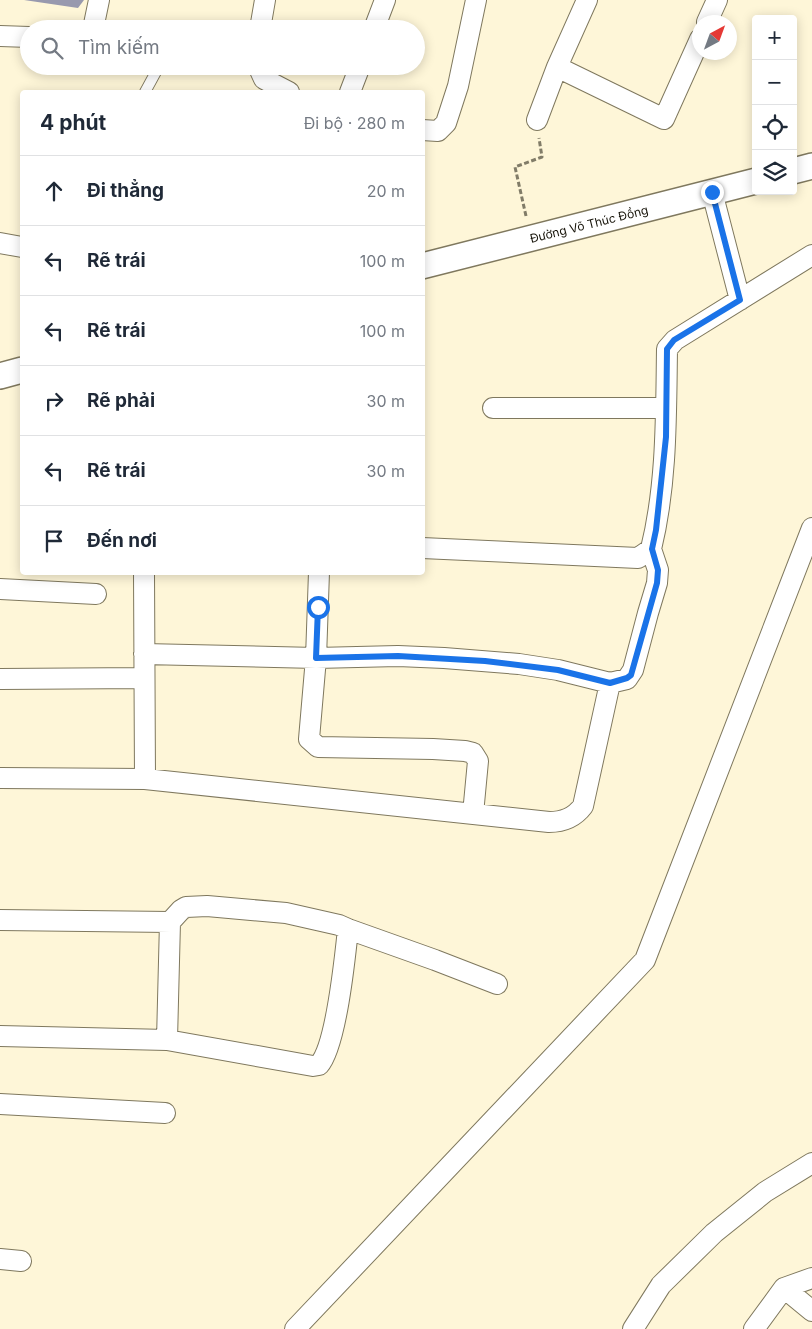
<!DOCTYPE html>
<html lang="vi">
<meta charset="utf-8">
<style>
:root{--surface:#fff;--page:#f6f6f7;--text:#1f2937;--muted:#747a83;--line:#e0e1e3}
body{margin:0;font-family:Inter,sans-serif;background:var(--page);color:var(--text)}
.controls{position:absolute;right:15px;top:15px;display:grid;overflow:hidden;border-radius:5px;box-shadow:0 2px 12px #0003}
.controls button{width:45px;height:45px;display:grid;place-items:center;padding:0;border:0;border-bottom:1px solid var(--line);background:var(--surface);color:var(--text);font:25px sans-serif}
.compass{position:absolute;left:692px;top:15px;width:45px;height:45px;border-radius:50%;background:var(--surface);box-shadow:0 2px 12px #0003;rotate:41deg}
.stop{position:absolute;width:15px;height:15px;margin:-11px;border:4px solid #1a73e8;border-radius:50%;background:#fff}
.stop.end{background:#1a73e8;border-color:#fff;box-shadow:0 1px 5px #0008}
.list{margin:0;padding:0;list-style:none}
h2{display:flex;justify-content:space-between;align-items:center;height:65px;margin:0;padding:0 20px;font-size:21px}
h2 small{font-size:16px;font-weight:400;color:var(--muted)}
.list li{display:grid;grid-template-columns:32px 1fr auto;gap:15px;align-items:center;box-sizing:border-box;height:70px;padding:0 20px;border-top:1px solid var(--line)}
.list b{display:block;font-size:19px;white-space:nowrap}
.list em{font-size:16px;font-style:normal;color:var(--muted)}
.icon{flex:none;width:28px;height:28px;fill:none;stroke:currentColor;stroke-width:2;stroke-linecap:round;stroke-linejoin:round}
.map{position:relative;flex:none;width:812px;height:1329px;overflow:hidden}
.search{position:absolute;background:var(--surface);box-shadow:0 2px 12px #0003;left:20px;top:20px;width:405px;height:55px;display:flex;align-items:center;gap:12px;box-sizing:border-box;padding:0 18px;border-radius:28px;color:var(--muted);font-size:19px}
.panel{position:absolute;background:var(--surface);box-shadow:0 2px 12px #0003;left:20px;top:90px;width:405px;height:485px;border-radius:5px}
.map>svg:first-child{display:block}
.lines{fill:none;stroke-linecap:round;stroke-linejoin:round}
.service-casing{stroke:#7f785e;stroke-width:12}
.minor-casing{stroke:#7f785e;stroke-width:22}
.tertiary-casing{stroke:#7f785e;stroke-width:28}
.path{stroke:#817c68;stroke-width:3;stroke-dasharray:5 2.5;stroke-linecap:butt}
.service{stroke:#fff;stroke-width:10}
.minor{stroke:#fff;stroke-width:20}
.tertiary{stroke:#fff;stroke-width:25}
.shaded-wall{fill:#9899ae}
.route{stroke:#1a73e8;stroke-width:6}
.labels{text-anchor:middle;dominant-baseline:central;stroke-width:4.5;stroke-linejoin:round;paint-order:stroke}
.street-label{font-size:12px;fill:#17140a;stroke:#fff}
</style>
<div class="map">
<svg width="812" height="1329" viewBox="0 0 812 1329">
<rect width="100%" height="100%" fill="#fef6d8"/>
<g class="lines">
<g class="service-casing">
<path id="service" d="M145 92 157 70"/>
</g>
<g class="minor-casing">
<path id="minor" d="M707 22 717 0
M93 29 99 0
M260 29 265 0
M374 29 385 0
M0 36 29 37
M258 66 264 79 289 92
M557 67 664 119 700 39
M350 92 360 66
M537 120 557 67 587 0
M422 130 438 131 446 123 458 86 476 0
M712 192 740 300
M0 243 22 247
M493 408H666
M422 548 638 558 651 549C667 484 666 416 667 349L675 340 812 255
M144 572 145 779
M319 572 316 658 309 739 318 747 433 749 465 751 473 753 478 761 473 814
M0 589 96 594
M144 654 316 658 398 656 444 658 519 664 558 670 610 683
M0 679 144 678
M0 778 145 779 549 822C563 822 574 818 583 806L610 683 627 679 633 670 648 613 657 583 658 570 651 549
M0 920 170 922
M0 1036 167 1040 313 1066 319 1065C336 1046 345 958 348 929
M167 1040 170 922 181 910 186 907 207 906 286 913 339 925 348 929 435 960 497 984
M0 1104 165 1113
M0 1259 21 1261
M784 1288 812 1311
M295 1329 645 960 812 528
M633 1329 661 1285 714 1233 765 1192 812 1163
M754 1329 784 1288 812 1278"/>
</g>
<g class="tertiary-casing">
<path id="tertiary" d="M793 171 812 166
M422 266 756 181
M0 376 22 370"/>
</g>
<path class="path" d="M526 216 515 167 542 157 539 138"/>
<use href="#service" class="service"/>
<use href="#minor" class="minor"/>
<use href="#tertiary" class="tertiary"/>
</g>
<path class="shaded-wall" d="M24 0H84L78 8Z"/>
<g class="lines">
<path class="route" d="M318 607 316 658 398 656 485 661 558 670 610 683 627 678 631 675 657 583 658 570 652 549 656 530 666 437 667 349 674 340 740 300 712 192"/>
</g>
<g class="labels">
<g class="street-label">
<text transform="translate(589 224) rotate(-14)">Đường Võ Thúc Đồng</text>
</g>
</g>
</svg>
<div class="controls">
<button>+</button>
<button>−</button>
<button><svg class="icon" aria-label="locate" viewBox="0 0 24 24"><circle cx="12" cy="12" r="6"/><path d="M12 2v4M12 18v4M2 12h4M18 12h4"/></svg></button>
<button><svg class="icon" aria-label="layers" viewBox="0 0 24 24"><path d="M12 4l9 5-9 5-9-5zM3 14l9 5 9-5"/></svg></button>
</div>
<svg class="compass" viewBox="-18 -18 36 36"><path d="M0-13l5 13h-10z" fill="#e53935"/><path d="M0 13l5-13h-10z" fill="#747a83"/></svg>
<div class="stop" style="left:318px;top:607px"></div>
<div class="stop end" style="left:712px;top:192px"></div>
<div class="search"><svg class="icon" aria-label="search" viewBox="0 0 24 24"><circle cx="10" cy="10" r="6"/><path d="M15 15l6 6"/></svg>Tìm kiếm</div>
<section class="panel">
<h2>4 phút<small>Đi bộ · 280 m</small></h2>
<ul class="list">
<li><svg class="icon" aria-label="ahead" viewBox="0 0 24 24"><path d="M12 20V5M6 11l6-6 6 6"/></svg><div><b>Đi thẳng</b></div><em>20 m</em></li>
<li><svg class="icon" aria-label="left" viewBox="0 0 24 24"><path d="M17 20v-9H6M10 6l-5 5 5 5"/></svg><div><b>Rẽ trái</b></div><em>100 m</em></li>
<li><svg class="icon" aria-label="left" viewBox="0 0 24 24"><path d="M17 20v-9H6M10 6l-5 5 5 5"/></svg><div><b>Rẽ trái</b></div><em>100 m</em></li>
<li><svg class="icon" aria-label="right" viewBox="0 0 24 24"><path d="M7 20v-9h11M14 6l5 5-5 5"/></svg><div><b>Rẽ phải</b></div><em>30 m</em></li>
<li><svg class="icon" aria-label="left" viewBox="0 0 24 24"><path d="M17 20v-9H6M10 6l-5 5 5 5"/></svg><div><b>Rẽ trái</b></div><em>30 m</em></li>
<li><svg class="icon" aria-label="arrive" viewBox="0 0 24 24"><path d="M6 21V4h12l-3 4 3 4H6"/></svg><div><b>Đến nơi</b></div></li>
</ul>
</section>
</div>
